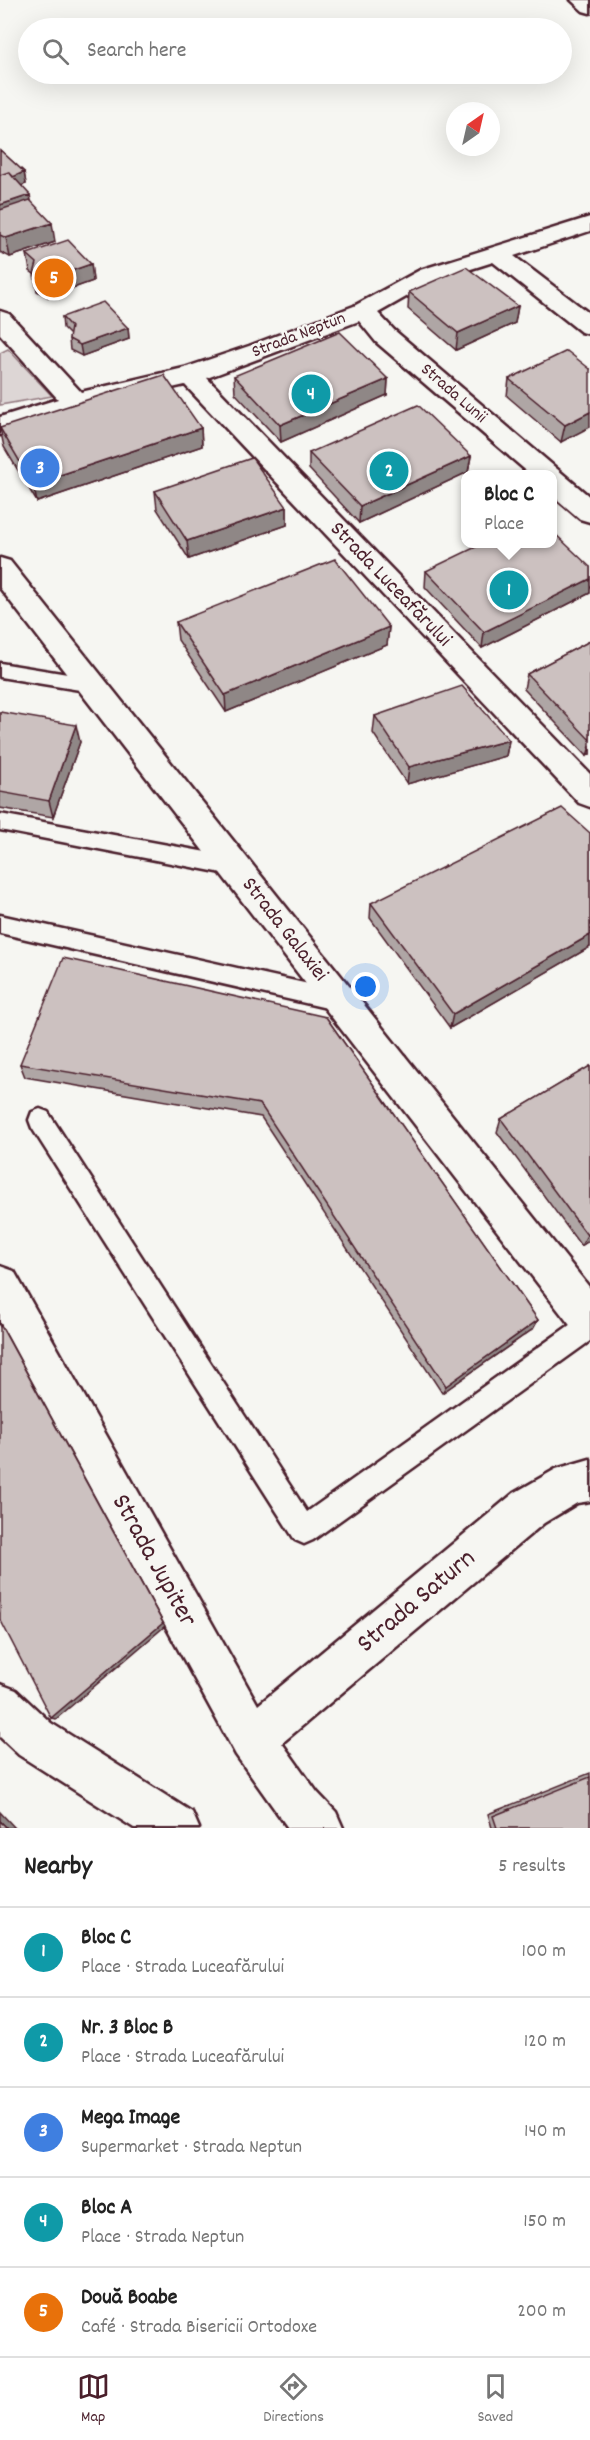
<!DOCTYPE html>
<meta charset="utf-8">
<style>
:root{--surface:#fff;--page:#f6f6f6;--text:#222;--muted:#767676;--line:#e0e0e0;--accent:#4a1f2b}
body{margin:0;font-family:Dekko,sans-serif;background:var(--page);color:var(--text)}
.compass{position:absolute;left:446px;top:102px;width:54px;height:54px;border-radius:50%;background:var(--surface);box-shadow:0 6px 24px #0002;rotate:34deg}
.you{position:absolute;left:366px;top:987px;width:21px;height:21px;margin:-15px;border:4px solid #fff;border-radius:50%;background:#1a73e8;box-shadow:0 0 0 9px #1a73e833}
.badge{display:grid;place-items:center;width:39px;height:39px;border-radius:50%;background:var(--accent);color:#fff;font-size:20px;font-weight:700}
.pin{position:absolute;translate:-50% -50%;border:3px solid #fff;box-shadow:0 2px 6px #0006}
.popup{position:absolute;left:461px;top:470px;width:96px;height:78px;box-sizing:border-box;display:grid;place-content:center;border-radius:12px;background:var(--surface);filter:drop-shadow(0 2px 4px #0005);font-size:20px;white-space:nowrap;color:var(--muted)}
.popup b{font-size:22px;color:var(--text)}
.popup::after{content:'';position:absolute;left:50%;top:100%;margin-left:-12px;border:12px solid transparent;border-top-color:var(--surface)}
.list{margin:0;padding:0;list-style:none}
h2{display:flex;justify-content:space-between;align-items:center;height:78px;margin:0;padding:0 24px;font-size:26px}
h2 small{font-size:20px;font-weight:400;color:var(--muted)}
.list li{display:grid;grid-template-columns:39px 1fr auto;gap:18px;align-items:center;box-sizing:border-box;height:90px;padding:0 24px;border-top:2px solid var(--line)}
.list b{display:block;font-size:22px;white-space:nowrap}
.list p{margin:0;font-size:20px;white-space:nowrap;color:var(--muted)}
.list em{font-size:20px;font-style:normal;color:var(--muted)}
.icon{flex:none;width:33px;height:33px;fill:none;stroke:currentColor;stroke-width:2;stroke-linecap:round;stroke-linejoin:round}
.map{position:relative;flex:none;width:590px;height:1828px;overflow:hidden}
.search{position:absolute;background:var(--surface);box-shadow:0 6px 24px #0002;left:18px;right:18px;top:18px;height:66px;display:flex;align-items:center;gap:15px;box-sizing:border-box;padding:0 21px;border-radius:33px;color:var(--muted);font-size:22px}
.sheet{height:528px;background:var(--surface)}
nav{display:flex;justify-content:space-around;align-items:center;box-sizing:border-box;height:84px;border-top:2px solid var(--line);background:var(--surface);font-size:16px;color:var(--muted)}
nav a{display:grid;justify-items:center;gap:3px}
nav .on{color:var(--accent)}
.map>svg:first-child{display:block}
.green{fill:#ddd6d5;stroke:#947a80;stroke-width:1.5}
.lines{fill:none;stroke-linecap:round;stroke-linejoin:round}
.service-casing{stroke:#4a1f2b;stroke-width:5}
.minor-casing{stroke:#4a1f2b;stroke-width:5}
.service{fill:#f6f6f2;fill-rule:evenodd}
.minor{fill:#f6f6f2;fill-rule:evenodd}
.wall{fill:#afa6a5;stroke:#4a1f2b;stroke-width:1.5}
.shaded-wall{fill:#8f8786;stroke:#4a1f2b;stroke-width:1.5}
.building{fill:#ccc1c0;stroke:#4a1f2b;stroke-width:1.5}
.labels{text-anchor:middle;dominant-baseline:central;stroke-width:5;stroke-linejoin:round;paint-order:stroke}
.far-street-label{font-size:18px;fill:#4a1f2b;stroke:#f6f6f2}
.street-label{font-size:22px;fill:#4a1f2b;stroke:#f6f6f2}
.near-street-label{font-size:27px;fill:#4a1f2b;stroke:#f6f6f2}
</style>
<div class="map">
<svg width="590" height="1828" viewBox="0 0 590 1828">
<rect width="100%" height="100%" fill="#f6f6f2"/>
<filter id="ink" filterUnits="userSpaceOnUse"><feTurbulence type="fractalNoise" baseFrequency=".0167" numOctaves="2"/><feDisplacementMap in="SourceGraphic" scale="12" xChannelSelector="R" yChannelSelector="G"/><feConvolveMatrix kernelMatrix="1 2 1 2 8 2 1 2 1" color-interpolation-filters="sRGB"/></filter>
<g filter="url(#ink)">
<path class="green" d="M8 349 52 396 0 405V353Z"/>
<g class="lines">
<g class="service-casing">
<path id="service" d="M0 663 92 678 99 680 101 685 99 690 92 692 0 677Z
M0 814 233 857 240 860 243 866 240 872 233 875 0 830Z
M0 915 340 991 348 994 351 1001 348 1008 340 1011 0 933Z
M40 1109 48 1112 307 1512 581 1317 590 1314V1341L313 1540 304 1544 295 1540 32 1128 29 1120 32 1112Z"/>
</g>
<g class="minor-casing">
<path id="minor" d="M571 0H590V13L583 11Z
M590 217V231L514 256 590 314V334L581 332 493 262 436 280 378 313 394 330 590 497V522L580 519 552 495V474H530L376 342 359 321 207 378 590 774V807L579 803 185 385 80 409 0 435V417L58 399 0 334V311L9 314 81 392 184 368 249 346 354 306 420 270Z
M0 558 10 561 590 1288V1338L576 1333 0 588Z
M0 1266 14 1271 258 1705 514 1493 556 1469 590 1459V1501L577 1503 544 1523 282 1743 317 1792 336 1812 343 1828H288L236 1755 0 1323Z
M0 1684 16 1690 51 1723 192 1812 199 1828H134L19 1755 0 1737Z"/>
</g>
<use href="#service" class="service"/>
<use href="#minor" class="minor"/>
</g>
<path class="wall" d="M0 150 24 172 26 184 21 185 55 242 10 257 0 252Z
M27 254 91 264 93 281 48 297 37 291 34 274 30 271Z
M409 292 518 306 515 323 456 350 408 309Z
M62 317 128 328 129 339 82 356 70 350 69 339 70 335 63 328Z
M590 369 561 442 507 396 509 379Z
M234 376 388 379 387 395 281 442 235 393Z
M0 428H201L202 446 37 502 4 447Z
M309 453 471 456 468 472 359 523 309 469Z
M155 491 287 507V525L189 559 157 509Z
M590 567V593L482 648 425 587 426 571Z
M176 622 389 627 387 645 226 712 178 640Z
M590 641V754L587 756 524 689 527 674Z
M0 712 80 742 53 817 0 808Z
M375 716 509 740 506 756 407 784 373 733Z
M590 833V947L450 1028 370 918 371 903Z
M326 1017 538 1320 533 1329 442 1393 261 1117 25 1077 20 1064Z
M590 1066V1240L581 1246 497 1132 501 1119Z
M590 1773V1828H492L488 1814Z"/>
<path class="shaded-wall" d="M24 172 26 184 0 194V182Z
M30 195 34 215 0 226V205Z
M52 223 55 242 10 257 6 238Z
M91 264 93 281 48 297 45 280Z
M518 306 515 323 456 350 458 333Z
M128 328 129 339 82 356 80 345Z
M388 379 387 395 281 442 280 425Z
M590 412V427L561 442 565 425Z
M201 428 202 446 37 502 33 484Z
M471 456 468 472 359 523 360 506Z
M287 507V525L189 559 187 541Z
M590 579V593L482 648 484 632Z
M389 627 387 645 226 712 225 695Z
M76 725 80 742 53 817 49 801Z
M509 740 506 756 407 784 409 767Z
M590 746V754L587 756Z
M590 935V947L450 1028 453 1014Z
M590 1234V1240L581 1246 587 1235Z
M538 1320 533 1329 442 1393 446 1386Z
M0 1323 165 1626 56 1719 51 1718Z
M0 1812 15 1828H7L0 1821Z"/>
<path class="building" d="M0 150 24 172 13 177 9 172 0 175Z
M9 172 30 195 0 205V175Z
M30 200 52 223 6 238 0 235V210Z
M68 240 91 264 45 280 34 274 37 263 27 254Z
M466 267 518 306 458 333 409 292Z
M103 302 128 328 80 345 69 339 71 327 62 317Z
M340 332 388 379 280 425 234 376Z
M567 351 590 369V412L565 425 509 379Z
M164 375 201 428 33 484 0 428Z
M418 405 471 456 360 506 309 453Z
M252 458 287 507 187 541 155 491Z
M552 531 590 567V579L484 632 426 571 484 543H552Z
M335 559 389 627 225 695 176 622Z
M590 641V740L527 674Z
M462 686 509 740 409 767 375 716Z
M0 712 76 725 49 801 0 792Z
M562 808 590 833V935L453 1014 371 903Z
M63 958 326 1017 538 1320 446 1386 260 1104 20 1064Z
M590 1066V1234L587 1235 501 1119Z
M0 1324 163 1623 51 1718 0 1619Z
M590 1777V1828H497L493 1816Z
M0 1821 7 1828H0Z"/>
</g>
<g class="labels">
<g class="far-street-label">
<text transform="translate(299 336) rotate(-21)">Strada Neptun</text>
<text transform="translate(453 394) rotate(41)">Strada Lunii</text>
</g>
<g class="street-label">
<text transform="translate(390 585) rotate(46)">Strada Luceafărului</text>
<text transform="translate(284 930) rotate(52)">Strada Galaxiei</text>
</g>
<g class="near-street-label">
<text transform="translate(153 1561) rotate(61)">Strada Jupiter</text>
<text transform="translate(417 1602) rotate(-40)">Strada Saturn</text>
</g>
</g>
</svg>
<svg class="compass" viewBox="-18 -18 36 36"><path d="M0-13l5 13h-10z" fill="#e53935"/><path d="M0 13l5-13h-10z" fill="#767676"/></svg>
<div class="you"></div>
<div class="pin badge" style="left:509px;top:590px;background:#0f9aa8">1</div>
<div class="popup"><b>Bloc C</b>Place</div>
<div class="pin badge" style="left:389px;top:471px;background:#0f9aa8">2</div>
<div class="pin badge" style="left:40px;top:468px;background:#3f7fe0">3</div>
<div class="pin badge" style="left:311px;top:394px;background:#0f9aa8">4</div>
<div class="pin badge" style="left:54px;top:278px;background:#e8710a">5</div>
<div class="search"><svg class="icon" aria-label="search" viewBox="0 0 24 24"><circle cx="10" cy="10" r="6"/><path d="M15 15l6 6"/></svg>Search here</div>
</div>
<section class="sheet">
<h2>Nearby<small>5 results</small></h2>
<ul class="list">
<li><span class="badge" style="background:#0f9aa8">1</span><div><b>Bloc C</b><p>Place · Strada Luceafărului</p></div><em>100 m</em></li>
<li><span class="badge" style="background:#0f9aa8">2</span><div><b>Nr. 3 Bloc B</b><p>Place · Strada Luceafărului</p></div><em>120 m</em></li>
<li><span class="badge" style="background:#3f7fe0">3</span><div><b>Mega Image</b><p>Supermarket · Strada Neptun</p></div><em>140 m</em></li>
<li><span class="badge" style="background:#0f9aa8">4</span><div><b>Bloc A</b><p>Place · Strada Neptun</p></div><em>150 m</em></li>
<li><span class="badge" style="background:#e8710a">5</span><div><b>Două Boabe</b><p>Café · Strada Bisericii Ortodoxe</p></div><em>200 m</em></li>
</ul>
</section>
<nav>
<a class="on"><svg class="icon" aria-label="map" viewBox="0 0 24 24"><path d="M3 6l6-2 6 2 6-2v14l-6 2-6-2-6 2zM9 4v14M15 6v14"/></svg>Map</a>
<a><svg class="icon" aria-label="directions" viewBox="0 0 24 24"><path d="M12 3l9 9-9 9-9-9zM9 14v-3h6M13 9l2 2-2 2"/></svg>Directions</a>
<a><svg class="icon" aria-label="saved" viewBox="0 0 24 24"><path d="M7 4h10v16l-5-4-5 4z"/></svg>Saved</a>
</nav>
